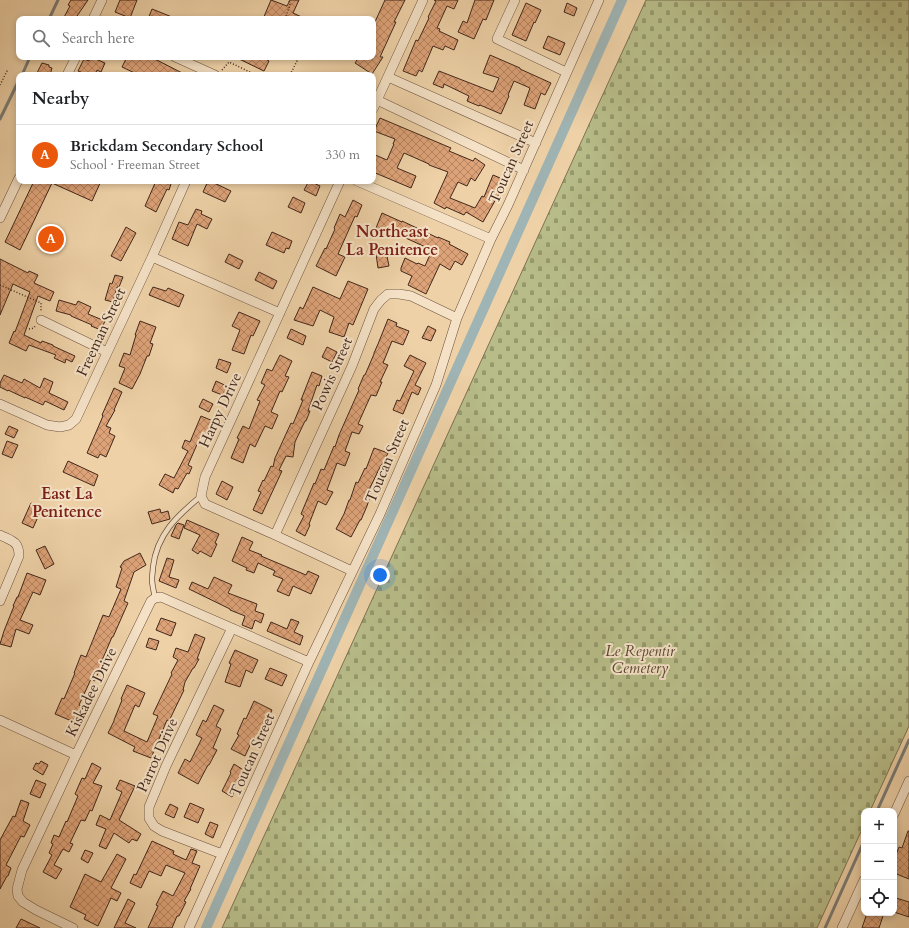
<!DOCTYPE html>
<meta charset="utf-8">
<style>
:root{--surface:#fff;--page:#f6f6f6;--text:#202124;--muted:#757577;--line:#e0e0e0;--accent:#ea580c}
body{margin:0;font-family:Cardo,serif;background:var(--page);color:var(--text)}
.controls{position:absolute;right:12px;bottom:12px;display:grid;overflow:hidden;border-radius:8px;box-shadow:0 2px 6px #0003}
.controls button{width:36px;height:36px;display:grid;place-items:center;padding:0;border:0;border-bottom:1px solid var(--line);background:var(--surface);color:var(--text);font:20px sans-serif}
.you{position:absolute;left:380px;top:575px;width:14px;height:14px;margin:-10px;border:3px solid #fff;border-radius:50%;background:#1a73e8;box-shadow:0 0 0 6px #1a73e833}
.badge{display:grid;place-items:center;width:26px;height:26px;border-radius:50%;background:var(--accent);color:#fff;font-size:13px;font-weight:700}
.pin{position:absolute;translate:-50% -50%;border:2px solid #fff;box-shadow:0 1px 4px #0006}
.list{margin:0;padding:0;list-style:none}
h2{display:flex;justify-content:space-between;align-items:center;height:52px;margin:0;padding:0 16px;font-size:17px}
h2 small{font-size:13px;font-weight:400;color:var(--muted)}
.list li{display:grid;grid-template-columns:26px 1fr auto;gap:12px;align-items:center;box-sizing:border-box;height:60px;padding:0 16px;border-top:1px solid var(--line)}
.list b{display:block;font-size:15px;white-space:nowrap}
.list p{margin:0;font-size:13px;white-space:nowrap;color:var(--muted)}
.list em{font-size:13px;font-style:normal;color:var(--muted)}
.icon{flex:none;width:22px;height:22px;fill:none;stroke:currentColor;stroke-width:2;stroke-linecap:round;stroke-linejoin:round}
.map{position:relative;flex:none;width:909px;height:928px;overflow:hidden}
.search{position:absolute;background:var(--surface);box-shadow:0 2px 6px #0003;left:16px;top:16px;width:360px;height:44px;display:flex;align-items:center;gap:10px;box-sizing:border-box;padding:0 14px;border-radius:8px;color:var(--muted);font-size:15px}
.panel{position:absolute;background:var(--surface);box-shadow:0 2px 6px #0003;left:16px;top:72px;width:360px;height:112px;border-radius:8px}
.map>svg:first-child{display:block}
.cemetery{fill:url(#cemetery-stones);stroke:#7c7252}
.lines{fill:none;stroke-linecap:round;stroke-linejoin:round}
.stream{stroke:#7a7c77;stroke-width:3}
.canal{stroke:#9fb4b4;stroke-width:10}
.building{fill:url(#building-cross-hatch);stroke:#42271b}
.service-casing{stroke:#6d523e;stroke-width:6}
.minor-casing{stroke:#6d523e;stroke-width:10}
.path{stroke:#42271b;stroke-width:1.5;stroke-dasharray:1 2;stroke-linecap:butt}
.service{stroke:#f4e1c6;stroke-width:4.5}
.minor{stroke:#f4e1c6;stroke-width:9}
.labels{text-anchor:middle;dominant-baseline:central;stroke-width:4;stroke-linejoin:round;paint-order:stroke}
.street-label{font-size:15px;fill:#42271b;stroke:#f4e1c6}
.park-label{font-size:15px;font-style:italic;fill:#594531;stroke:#f4e1c6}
.neighbourhood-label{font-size:16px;font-weight:bold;fill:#7a1f14;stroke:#f4e1c6}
</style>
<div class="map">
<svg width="909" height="928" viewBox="0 0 909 928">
<defs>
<pattern id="cemetery-stones" width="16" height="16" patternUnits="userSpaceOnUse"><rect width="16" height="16" fill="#b7bc88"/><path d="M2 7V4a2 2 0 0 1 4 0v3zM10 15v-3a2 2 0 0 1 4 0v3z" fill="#96996e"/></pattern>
<pattern id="building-cross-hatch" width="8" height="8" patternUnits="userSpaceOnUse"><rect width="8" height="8" fill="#dda277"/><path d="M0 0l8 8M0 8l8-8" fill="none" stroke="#b58461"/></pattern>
</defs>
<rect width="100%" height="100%" fill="#eed1a7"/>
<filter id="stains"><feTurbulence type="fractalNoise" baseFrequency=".005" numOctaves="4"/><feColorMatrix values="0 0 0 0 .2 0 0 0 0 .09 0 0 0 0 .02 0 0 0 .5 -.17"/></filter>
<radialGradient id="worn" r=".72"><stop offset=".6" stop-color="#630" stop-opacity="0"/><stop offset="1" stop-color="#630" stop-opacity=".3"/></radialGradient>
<path class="cemetery" d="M646 0H909V726L870 811H864V825L817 928H222Z"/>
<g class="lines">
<path class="stream" d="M49 19 58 0
M22 75 30 57
M0 119 19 80
M877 811 909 740
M825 928 864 841"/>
<path class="canal" d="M206 928 622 0"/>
</g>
<path class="building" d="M71 0H88L75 19H63L70 6 68 5Z
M120 0H137L130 18 115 12Z
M271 0 287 6 290 0H299L293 13 306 19H263Z
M385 0H405L394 22H396L380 57H383L372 74 355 63 359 57H373V32L376 25 374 24Z
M434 0H458L454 9 447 6 437 28 440 29 439 31 458 40 454 50 445 46 443 50 433 46 422 72 419 70 416 76 403 71 416 40 418 41 429 18 428 17 436 1Z
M475 0H494L486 20 483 19 474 39 458 32 463 21 467 23Z
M526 3 541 10 535 23 534 22 526 41 512 35Z
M567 3 577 8 574 16 564 12Z
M152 9 177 19H148Z
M548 36 565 43 560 55 543 48Z
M490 55 520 68V69L551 83 545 95 541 93 535 109 524 105 530 88 514 81 508 95 509 96 501 114 480 105 479 106 467 101 469 96 444 84 443 88 433 84 439 71 493 92 499 78 483 73Z
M91 57 105 63 101 72 97 70 96 75H88L78 71 84 59 89 61Z
M127 57H151L186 75H139L122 67Z
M235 57H262L269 61 264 71Z
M42 63 49 65V67L52 68 50 75H42L37 73Z
M380 118 451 148 449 151 473 161 475 158 485 165 475 181 471 178 467 186 458 182 450 198 475 208 482 196 484 197 493 175 505 180 500 192 483 222 466 212 464 215 446 207 445 209 434 203 448 172 429 165V164L404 153 397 168 416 176 411 188 373 172V154L387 160 394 144H393L395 139 374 131Z
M34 181H101L92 201 52 183 20 250 5 242Z
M156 181H172L169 190 167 189 156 212 145 206Z
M208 181H210L231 191 225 202 203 192Z
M309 181 320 186 316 196 304 190Z
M293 197 305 203 301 213 288 207Z
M353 200 362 205 357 217 355 216 338 254 345 257 336 276 316 266 325 248 326 249 335 229 334 228 340 214 345 217Z
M196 209 202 211 201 214 212 219 207 229 197 224 188 246 172 239 179 222 188 225Z
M382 213 402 222V221L438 238V237L450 242 449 244 468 254 462 265 455 261 450 270 440 264 426 294 408 285 412 276 401 271V268L405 258 417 264 418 263 425 266 432 250 386 229 385 232 376 228Z
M126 227 136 233 121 261 111 256Z
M272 232 292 241 289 249 286 248 284 253 266 245Z
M386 251 389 266 378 268 376 254Z
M229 254 243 261 239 269 225 262Z
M0 259 28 273 29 271 38 275 34 283 54 292 50 301 38 296 24 335 41 343 42 341 53 345V346L75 356 72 362 66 359 65 363 54 358 56 355 29 345 26 351 9 343 14 331 15 332 30 292 13 284 0 315Z
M259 272 277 281 273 289 255 280Z
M115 275 123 277 119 287H117L113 302 105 300 110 283 112 284Z
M348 281 368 289 353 325 349 323 344 337 329 332 334 317 320 310 313 326 294 320 300 307 303 309 313 287 340 299Z
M153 287 166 291 168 288 184 295 179 307 149 295Z
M59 300 76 305 78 301 91 307 88 314 105 321 101 330 91 326 92 325 71 316V315L56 311Z
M239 312 260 321 253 336 251 335 244 354 232 350 240 330 232 326Z
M388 319 397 323 396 326 409 331 403 345 392 341 383 363 388 365 380 382H382L376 396 371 395 358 424 363 426 359 434 352 432 345 451 350 453 345 466 337 463 327 490 333 492 326 505 318 501 309 524 310 525 305 536 296 531 304 516 301 514 314 483 315 484 321 469 324 470 334 446 335 447 339 435 359 390 358 389 364 375H365L374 354V353L378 344Z
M140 321 156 327 150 343 153 344 149 356H147L140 374 132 389 119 383 125 368 119 366 124 353 130 355 136 335H135Z
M428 326 436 330 431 341 422 338Z
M291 329 306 336 303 345 287 338Z
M327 347 337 352 332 362 322 357Z
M280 355 292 361 285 376 289 377 282 392 280 391 271 412 278 415 272 429 265 426 255 447 250 444 243 463 231 458 239 439 237 438 243 426 249 429 260 401 257 400 265 385 261 383 267 369 272 371Z
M410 355 426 363 415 385 421 388 418 395 412 392 403 414 393 410 397 400 400 401 414 371 404 366Z
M219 359 231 363 227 373 216 368Z
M312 372 322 376 319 386 317 385 308 411H310L306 421H305L295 442 293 457 286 456 279 470 282 471 262 514 253 510 261 492 258 491 263 480 264 481 271 466 273 467 275 458 291 423 293 424 303 400H301Z
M4 375 22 383 24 379 40 388 44 378 53 382 49 393 68 402 64 410 45 401 43 405 25 397V398L8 390V391L0 387V383Z
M216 381 229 387 225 396 212 391Z
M114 388 122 392 114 410H115L106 426 111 428 109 433 115 436 106 457 100 454 98 458 87 453 103 416 102 415Z
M203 399 213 404 209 412 199 407Z
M201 416 213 421 206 435 202 433 188 465 192 467 189 474 187 473 178 489 175 488 173 493 159 485 165 474 174 478 188 451 182 448 185 440 190 442Z
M9 426 18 430 14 438 5 434Z
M7 441 18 445 12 458 2 454Z
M374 448 388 453 382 465H381L368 492 371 493 367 506 361 520H360L351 537 336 529 344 514 349 500H350L356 482 358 483 365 468 366 469Z
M68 461 98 475 94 486 63 472Z
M222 481 233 487 227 500 216 494Z
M31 503 42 508 33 528 22 523Z
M160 509 161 513 168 511 170 519 152 524 148 512Z
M187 520 219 534 215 543 217 544 211 557 200 551 198 554 192 550 200 535 184 528Z
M178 523 184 525 179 539 171 536 176 525Z
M242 537 253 542 249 550 262 555 261 556 306 575 308 571 319 576 311 594 293 586 289 596 277 591 283 579 273 575 275 571 258 563 254 573 246 570 247 568 232 561Z
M45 546 54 564 45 569 36 550Z
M140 553 146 565 134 572 124 601 128 603 113 637H112L101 663H102L95 681 91 679 79 705 81 706 74 722 55 714 62 698 64 699 75 673H74L81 655 86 657 103 615 109 617 121 589 116 587 122 568 120 567 124 561Z
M167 558 174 560 169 577 179 580 176 588 159 581Z
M27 573 46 580 40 595 33 592 20 620 33 625 29 634 16 629 11 647 0 644 4 631 14 606H13L17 597H18Z
M214 577 232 585 228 593 257 604 255 611 264 614 261 623 255 620 252 629 242 625 245 616 230 610V609L189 589 192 582 208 589Z
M161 618 176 623 171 636 156 630Z
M291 619 299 622 294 632 303 636 300 645 267 631 271 622 287 629Z
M195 634 205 638 197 659H199L194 668H193L185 682 183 690H184L169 721 167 720 151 758 133 751 135 747 108 733 114 721V720L122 700 121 699 127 685 145 693 139 707 135 705 124 731 147 742 158 716 153 714 172 674 171 673 178 660 173 657 176 648 188 652Z
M149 638 159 641 156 650 146 647Z
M235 650 258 660 252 673 246 670 240 687 225 682 231 664 229 663Z
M270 668 287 675 282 686 265 679Z
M254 701 272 710 257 743 252 741 245 756 231 749 239 735 237 734 244 718 246 719Z
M214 705 224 710 216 726 221 729 213 748 217 750 209 765H208L198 784 178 773 185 759 190 762 202 738 196 735 203 720 206 722Z
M41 761 48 765 43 775 33 769 36 763 39 764Z
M92 763 101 768 93 783 102 786 92 811 90 810 85 821 81 820 70 843 73 844 69 852 63 849 54 865 62 869 56 879 43 872 52 855 49 853 53 844 51 843 54 835 59 837 66 821 67 822 78 796 75 794 82 778 85 779Z
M234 764 245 771 235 787 236 788 232 797 222 791 231 773 230 772Z
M36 780 46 784 40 798 30 794Z
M120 780 135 786 119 820 141 834 137 841 132 839 129 843 114 833 106 849 99 846 106 829 96 825 100 815 110 820 122 792 116 789Z
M21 800 29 803 23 821 30 825 24 837 21 836 6 865 11 868 8 876H7L0 889V840L13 816 15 817Z
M190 803 204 809 198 823 184 817Z
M170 804 178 808 174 818 165 814Z
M210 822 218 825 213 838 205 834Z
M908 831H909V879L894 873V860L899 847 902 848Z
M152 841 174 851 173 854 186 860 191 849 197 851 192 863 200 866 190 889H191L184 901 186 902 179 916H177L172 928H148L158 906 156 905 163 891 173 896 185 873 166 865 161 876 149 871 141 888 130 883 134 874 136 875Z
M85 850 93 853 88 863 81 859Z
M117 854 126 859 111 888 121 893 117 901 111 898 98 926 84 919 86 915 70 907 85 874 101 882Z
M896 898 909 902V917L894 912V905Z
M128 899 135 903 125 923 136 928H114Z
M867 913H884L879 928H862Z
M21 919 40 928H16Z"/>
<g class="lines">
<g class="service-casing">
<path id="service" d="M155 598C154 592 152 585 152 579 152 575 153 571 153 567 157 534 177 516 201 496"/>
</g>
<g class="minor-casing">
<path id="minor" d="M515 0 497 39 566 72
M93 19 102 0
M175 57 215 75
M67 75 76 57
M388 77 536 143
M377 100 524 170
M373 109 423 0
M340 181 205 477 201 496 205 504 275 535 352 571
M357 181 491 239
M0 218 19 178
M152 257 280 313
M41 320 107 352
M0 404 47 425 60 427 69 425 76 419 152 257 186 181
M0 535C12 541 19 541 19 556L0 601
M275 535 352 366 374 309 381 300 388 294H399L411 296 457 318
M0 720 76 755
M894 814 909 781
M222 854 162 831 154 826 149 818V807L166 766 232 628
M73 928 36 910 23 902 18 896 17 889 22 870 76 755 151 601 155 598 161 597 309 662
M189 928 309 662 380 514 436 385 457 318 491 239 508 205 599 0
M842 928 864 880"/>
</g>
<path class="path" d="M285 19 290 5 289 0
M222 70 229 62 256 75
M290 75 299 57
M0 85 8 69
M0 285 41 303V311
M29 329 34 328 35 326"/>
<use href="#service" class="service"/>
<use href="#minor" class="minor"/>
</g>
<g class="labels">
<g class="street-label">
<text transform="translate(511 162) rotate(-66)">Toucan Street</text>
<text transform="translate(101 332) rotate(-65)">Freeman Street</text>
<text transform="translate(332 374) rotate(-66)">Powis Street</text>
<text transform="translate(220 410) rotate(-65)">Harpy Drive</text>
<text transform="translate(387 461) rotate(-67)">Toucan Street</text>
<text transform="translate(91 692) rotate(-64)">Kiskadee Drive</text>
<text transform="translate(157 755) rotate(-66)">Parrot Drive</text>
<text transform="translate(252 755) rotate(-66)">Toucan Street</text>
</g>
<g class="park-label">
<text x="640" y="651">Le Repentir<tspan x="640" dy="17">Cemetery</tspan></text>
</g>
<g class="neighbourhood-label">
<text x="392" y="232">Northeast<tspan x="392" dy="18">La Penitence</tspan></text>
<text x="67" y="494">East La<tspan x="67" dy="18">Penitence</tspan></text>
</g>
</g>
<rect width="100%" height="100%" filter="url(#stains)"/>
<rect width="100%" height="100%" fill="url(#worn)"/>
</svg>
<div class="controls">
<button>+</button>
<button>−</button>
<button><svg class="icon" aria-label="locate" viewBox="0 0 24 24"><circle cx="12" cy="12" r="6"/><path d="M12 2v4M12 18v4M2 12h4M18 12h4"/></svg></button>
</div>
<div class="you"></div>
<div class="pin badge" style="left:51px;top:239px">A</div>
<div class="search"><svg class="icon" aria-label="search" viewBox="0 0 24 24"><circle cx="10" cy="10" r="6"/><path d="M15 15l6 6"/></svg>Search here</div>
<section class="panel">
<h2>Nearby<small></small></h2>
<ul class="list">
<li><span class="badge">A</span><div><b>Brickdam Secondary School</b><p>School · Freeman Street</p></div><em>330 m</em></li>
</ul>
</section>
</div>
